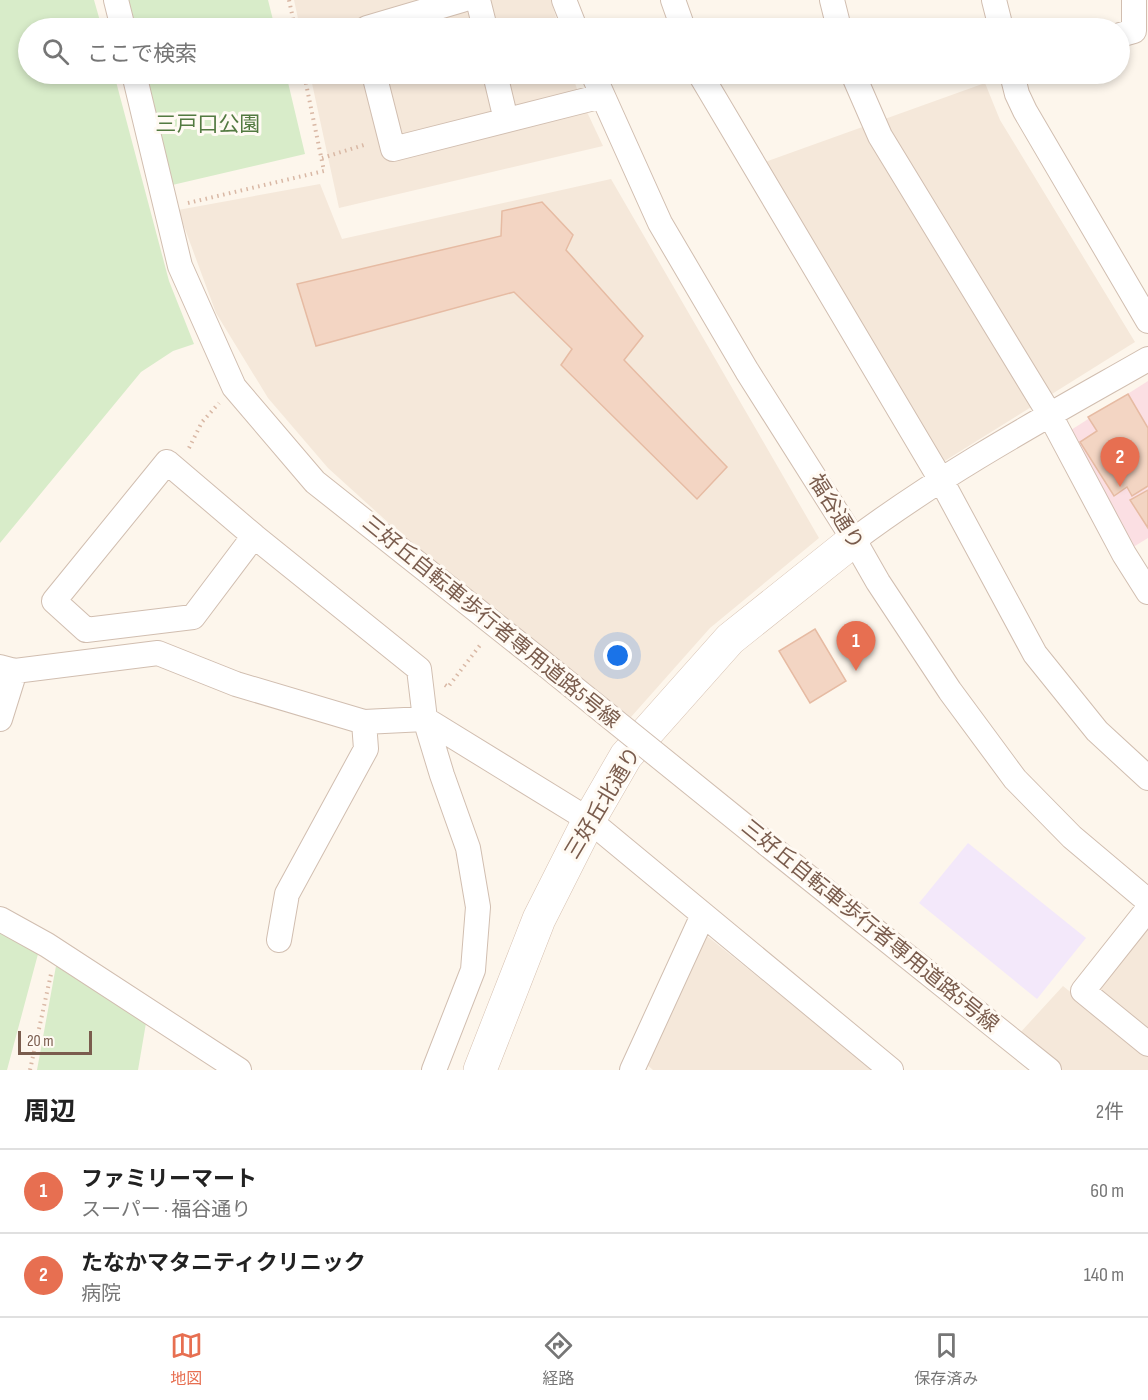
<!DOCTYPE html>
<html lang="ja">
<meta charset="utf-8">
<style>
:root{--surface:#fff;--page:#f2f2f2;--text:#222;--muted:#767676;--line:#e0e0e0;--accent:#e76f51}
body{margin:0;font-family:"Sofia Sans Condensed","Noto Sans JP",sans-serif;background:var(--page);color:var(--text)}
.scale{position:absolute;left:18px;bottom:15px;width:74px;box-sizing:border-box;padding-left:6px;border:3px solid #7a5c4d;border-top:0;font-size:16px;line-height:21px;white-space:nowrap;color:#7a5c4d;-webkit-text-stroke:4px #fffaf3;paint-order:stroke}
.you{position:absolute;left:618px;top:656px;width:21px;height:21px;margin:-15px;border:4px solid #fff;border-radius:50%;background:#1a73e8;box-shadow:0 0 0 9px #1a73e833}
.badge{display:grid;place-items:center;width:39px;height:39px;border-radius:50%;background:var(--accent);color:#fff;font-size:20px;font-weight:700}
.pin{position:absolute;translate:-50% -50px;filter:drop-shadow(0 2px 3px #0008)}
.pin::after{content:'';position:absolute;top:32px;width:21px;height:18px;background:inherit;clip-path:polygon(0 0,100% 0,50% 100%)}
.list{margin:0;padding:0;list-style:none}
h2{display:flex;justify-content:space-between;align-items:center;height:78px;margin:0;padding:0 24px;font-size:26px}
h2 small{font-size:20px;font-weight:400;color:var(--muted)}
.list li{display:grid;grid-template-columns:39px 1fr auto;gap:18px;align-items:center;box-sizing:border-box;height:84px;padding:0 24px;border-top:2px solid var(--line)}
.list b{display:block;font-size:22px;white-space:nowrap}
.list p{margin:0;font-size:20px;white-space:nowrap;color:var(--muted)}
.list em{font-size:20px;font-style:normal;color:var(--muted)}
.icon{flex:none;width:33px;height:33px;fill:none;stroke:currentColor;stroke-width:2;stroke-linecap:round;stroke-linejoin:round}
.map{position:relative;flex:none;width:1148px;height:1070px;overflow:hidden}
.search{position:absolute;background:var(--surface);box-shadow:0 3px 9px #0003;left:18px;right:18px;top:18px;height:66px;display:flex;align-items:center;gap:15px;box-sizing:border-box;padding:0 21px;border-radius:33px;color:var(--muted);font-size:22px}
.sheet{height:246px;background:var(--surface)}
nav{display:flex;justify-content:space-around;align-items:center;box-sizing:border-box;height:84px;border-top:2px solid var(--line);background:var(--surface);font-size:16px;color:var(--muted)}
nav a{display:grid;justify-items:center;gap:3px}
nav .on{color:var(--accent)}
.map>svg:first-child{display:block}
.residential{fill:#f5e8da}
.education{fill:#f3e8fa}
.medical{fill:#fbdfe3}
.green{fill:#d8ecc9}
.building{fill:#f3d5c3;stroke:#e6bba3;stroke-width:1.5}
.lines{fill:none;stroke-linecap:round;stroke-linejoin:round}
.street-casing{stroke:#d1beb0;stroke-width:26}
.secondary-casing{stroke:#d6c0b0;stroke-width:34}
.path{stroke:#d9b8a5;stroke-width:4;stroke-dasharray:1.5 4.5;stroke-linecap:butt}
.street{stroke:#fff;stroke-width:24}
.secondary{stroke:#fff;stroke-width:33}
.street-bridge-casing{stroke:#d1beb0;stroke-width:26;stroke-linecap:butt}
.street-bridge{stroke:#fff;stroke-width:24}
.labels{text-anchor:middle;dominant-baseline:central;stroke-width:6;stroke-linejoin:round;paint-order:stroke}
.park-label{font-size:21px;fill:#537a41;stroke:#fffaf3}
.street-label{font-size:21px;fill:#7a5c4d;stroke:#fffaf3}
</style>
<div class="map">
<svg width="1148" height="1070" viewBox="0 0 1148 1070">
<rect width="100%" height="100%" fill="#fdf6ec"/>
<path class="residential" d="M294 0H551L559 28H300Z
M310 74H572L579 95 603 146 339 208Z
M985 83 1000 120 1135 342 935 467 765 162Z
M611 179 819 538 710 628 631 717 403 536 328 468 268 398 216 313 178 210 320 184 342 239Z
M692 924 874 1070H653L638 1057Z
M1148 928V1032L1097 992Z
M1063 986 1148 1055V1070H1062L1018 1035Z"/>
<path class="education" d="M968 843 1086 938 1037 999 919 903Z"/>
<path class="medical" d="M1148 381V538L1130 549 1060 437Z"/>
<path class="green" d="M0 0H94L102 28H28V74H114L169 281 194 344 173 351 141 372 0 543Z
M125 0H268L275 28H131Z
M142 74H286L305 154 168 186Z
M0 932 38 954 7 1070H0Z
M56 966 146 1023 138 1070H37Z"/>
<path class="building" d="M542 202 573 235 566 250 643 336 624 360 727 467 697 499 561 365 572 349 514 292 316 346 297 284 501 236 502 211Z
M1128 394 1148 428V486L1132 496 1127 487 1114 496 1080 442 1097 431 1088 417Z
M1148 490V528L1130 500Z
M815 629 846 681 810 703 779 651Z"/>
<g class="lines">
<g class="street-casing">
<path id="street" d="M116 0 123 28
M476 0 479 4 485 28
M564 0 575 28
M673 0 683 28
M832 0 839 28
M994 0 1001 28
M367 28 462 0
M1120 35 1134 31V0
M134 74 180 266 234 387 315 482 542 662
M374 74 393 149 602 96
M495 74 506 120
M593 74 660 223 747 371 854 540 878 582 950 691 1015 779 1072 837 1148 901
M700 74 941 480 1035 654 1097 731 1148 778
M853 74 880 136 1050 415 1124 554 1148 592
M1012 74 1017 94 1025 111 1148 321
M254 536 193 617 86 630 54 601 167 462 254 536 419 669 425 719 442 775 468 848 478 907 473 970 434 1070
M854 540C946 471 1048 416 1148 359
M0 667 15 671 158 653 236 684 364 722 425 719 589 820 891 1070
M0 719 15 671
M767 844 1049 1070
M1148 909 1083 991 1148 1044
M0 919 47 945 239 1070
M279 940 287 894 366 749 364 722
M632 1070 703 915"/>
</g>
<g class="secondary-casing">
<path id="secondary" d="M480 1070 539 919 589 820 626 756 730 639 854 540"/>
</g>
<path class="path" d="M289 0 295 28
M322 158 367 144
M188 203 324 171 304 74
M189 448 202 422 219 403
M445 685 448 687 481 644
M30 1070 51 974"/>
<use href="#street" class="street"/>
<use href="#secondary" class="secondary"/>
<g class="street-bridge-casing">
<path id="street-bridge" d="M542 662 767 844"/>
</g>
<use href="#street-bridge" class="street-bridge"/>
</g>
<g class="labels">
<g class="park-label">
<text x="208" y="124">三戸口公園</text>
</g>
<g class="street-label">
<text transform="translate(836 512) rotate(58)">福谷通り</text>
<text transform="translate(491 622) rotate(39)">三好丘自転車歩行者専用道路5号線</text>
<text transform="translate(603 803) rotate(-59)">三好丘北通り</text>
<text transform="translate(870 926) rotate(39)">三好丘自転車歩行者専用道路5号線</text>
</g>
</g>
</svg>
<div class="scale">20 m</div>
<div class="you"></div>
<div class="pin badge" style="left:856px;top:671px">1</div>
<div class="pin badge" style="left:1120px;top:487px">2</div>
<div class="search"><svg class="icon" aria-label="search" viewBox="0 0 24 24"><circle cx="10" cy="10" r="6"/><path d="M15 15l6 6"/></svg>ここで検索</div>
</div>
<section class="sheet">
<h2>周辺<small>2件</small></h2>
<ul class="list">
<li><span class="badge">1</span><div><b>ファミリーマート</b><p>スーパー · 福谷通り</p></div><em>60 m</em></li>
<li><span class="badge">2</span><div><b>たなかマタニティクリニック</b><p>病院</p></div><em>140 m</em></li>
</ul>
</section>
<nav>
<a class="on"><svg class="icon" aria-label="map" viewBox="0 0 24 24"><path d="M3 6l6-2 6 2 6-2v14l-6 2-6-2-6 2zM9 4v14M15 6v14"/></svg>地図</a>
<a><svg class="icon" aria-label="directions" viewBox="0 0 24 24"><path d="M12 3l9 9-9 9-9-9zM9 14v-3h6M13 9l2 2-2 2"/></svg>経路</a>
<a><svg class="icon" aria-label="saved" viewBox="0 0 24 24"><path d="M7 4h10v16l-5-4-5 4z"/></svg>保存済み</a>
</nav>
